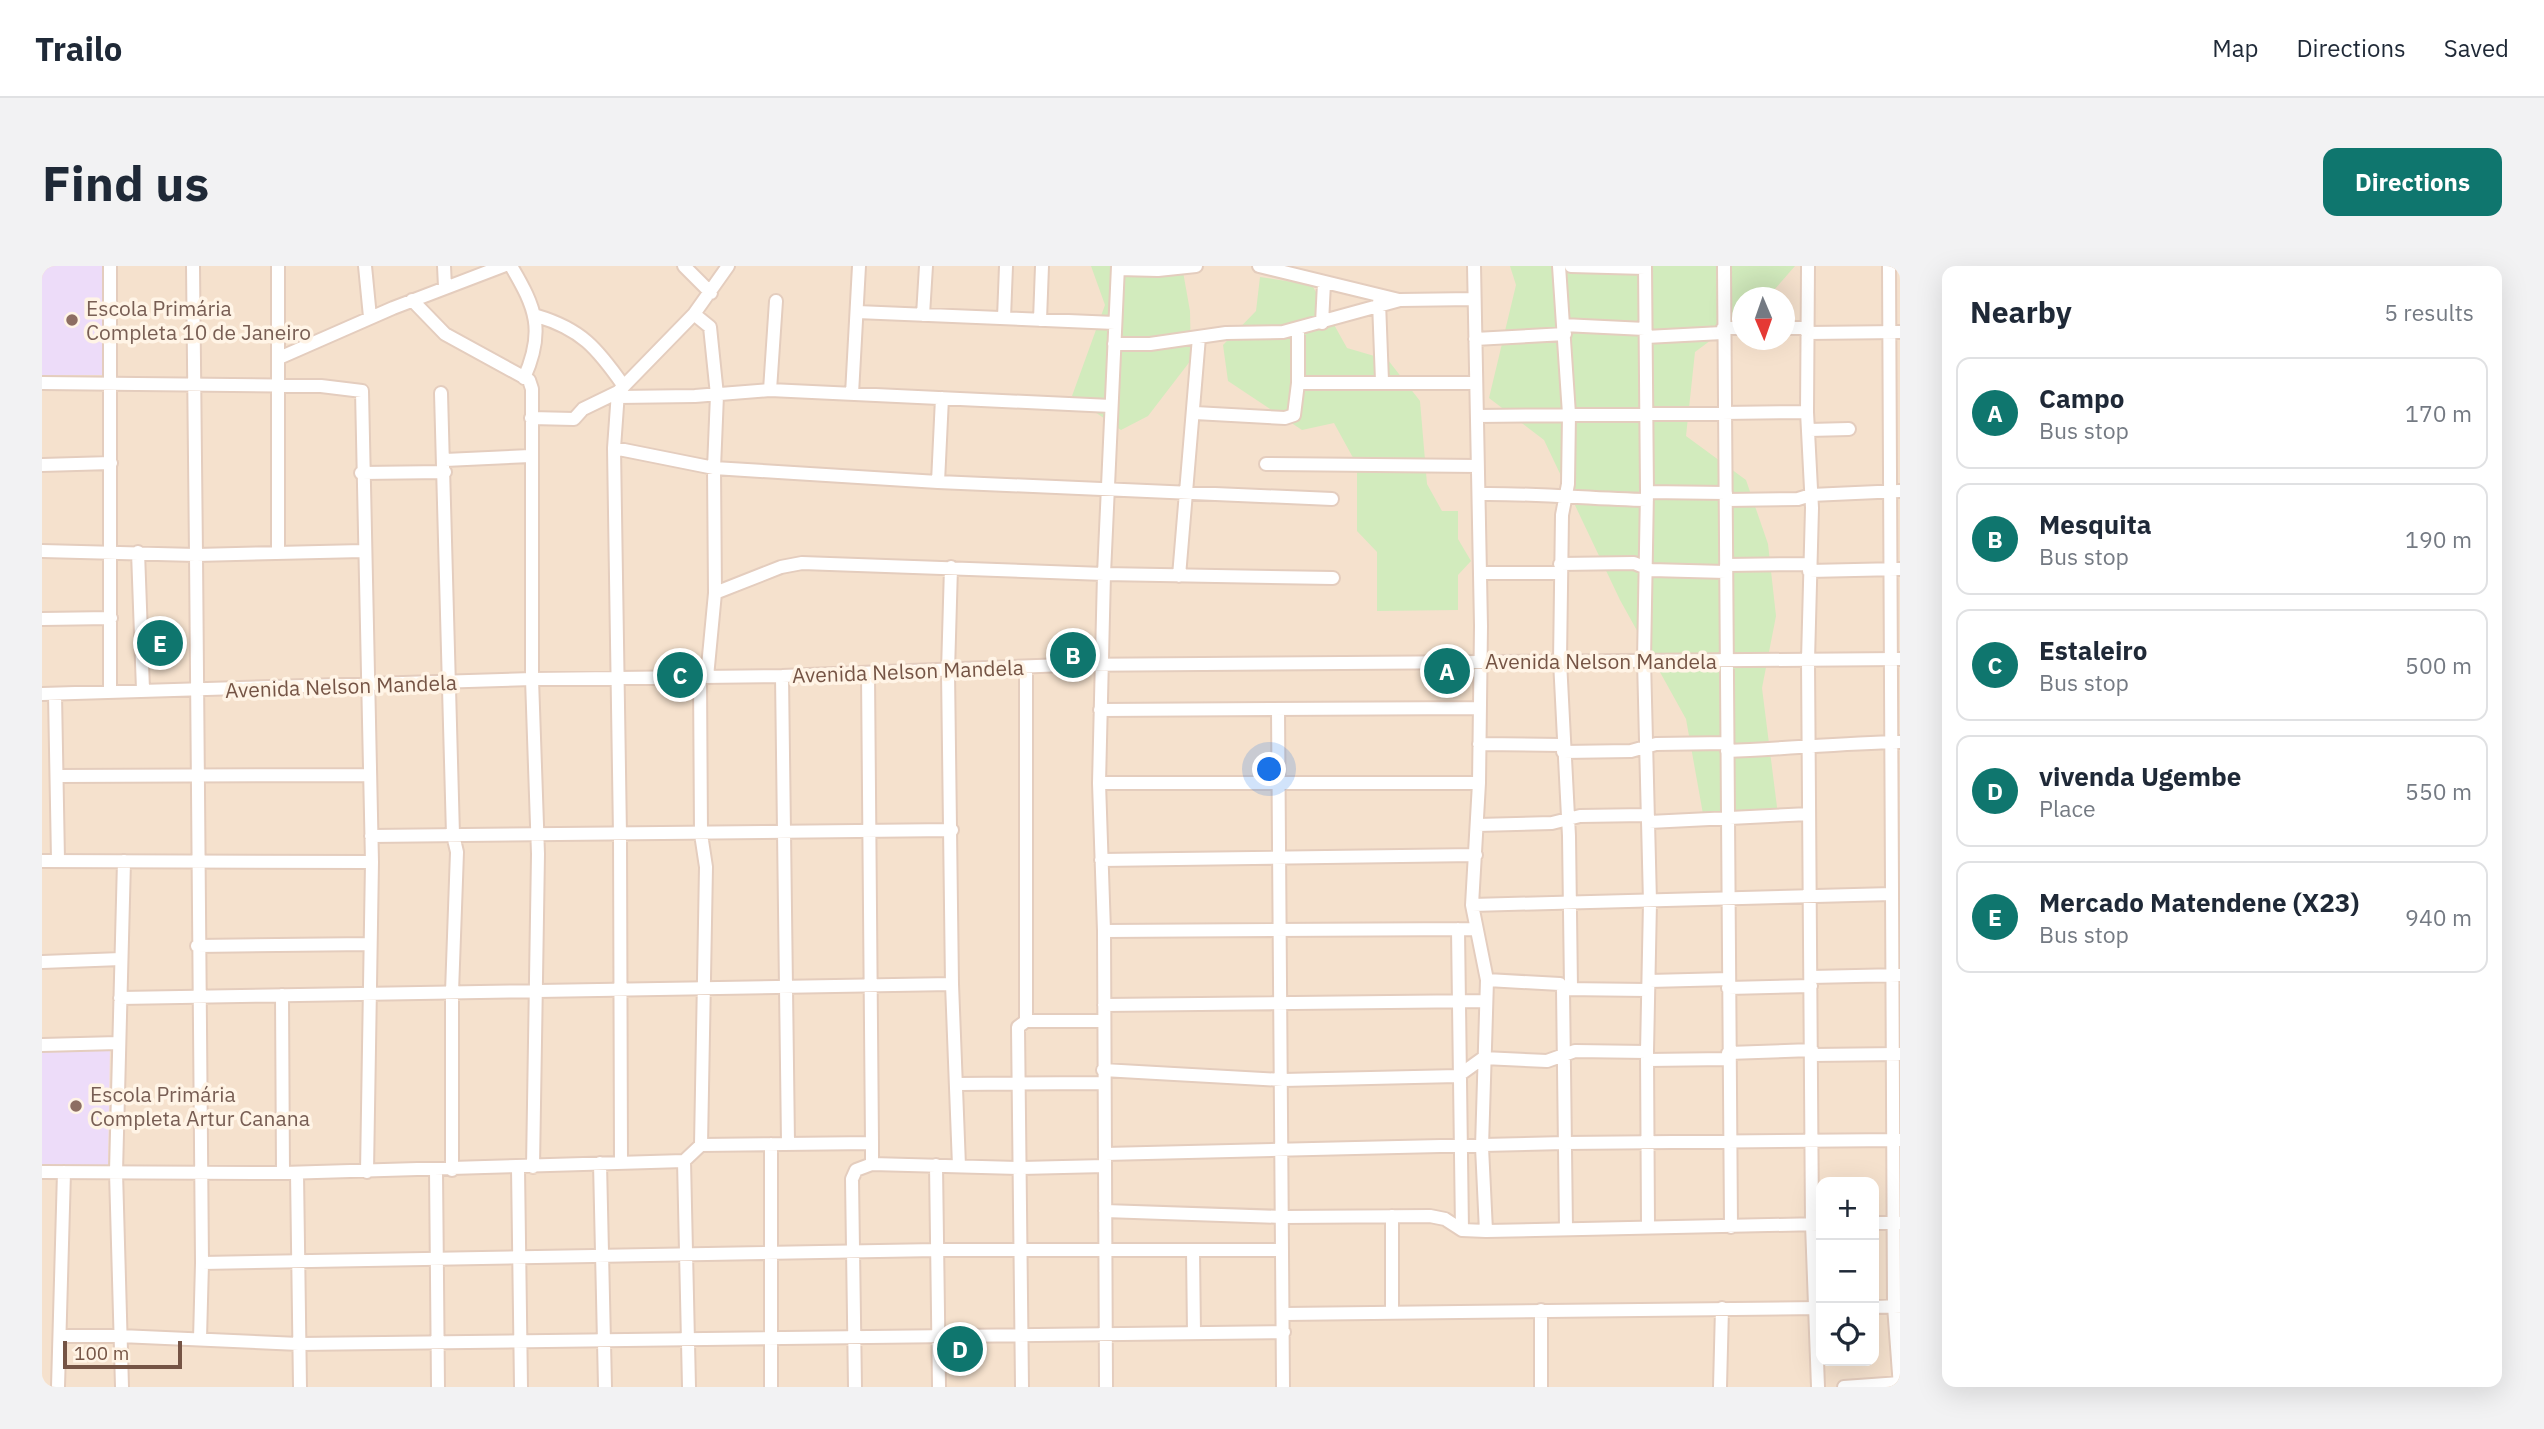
<!DOCTYPE html>
<meta charset="utf-8">
<style>
:root{--surface:#fff;--page:#f2f2f3;--text:#1f2937;--muted:#747a83;--line:#e0e1e3;--accent:#0f766e}
body{margin:0;font-family:"IBM Plex Sans",sans-serif;background:var(--page);color:var(--text)}
.controls{position:absolute;right:21px;bottom:21px;display:grid;overflow:hidden;border-radius:14px;box-shadow:0 7px 28px #0002}
.controls button{width:63px;height:63px;display:grid;place-items:center;padding:0;border:0;border-bottom:2px solid var(--line);background:var(--surface);color:var(--text);font:35px sans-serif}
.compass{position:absolute;left:1690px;top:21px;width:63px;height:63px;border-radius:50%;background:var(--surface);box-shadow:0 7px 28px #0002;rotate:178deg}
.scale{position:absolute;left:21px;bottom:18px;width:119px;box-sizing:border-box;padding-left:7px;border:4px solid #755445;border-top:0;font-size:19px;line-height:24px;white-space:nowrap;color:#755445;-webkit-text-stroke:5px #fff4e6;paint-order:stroke}
.you{position:absolute;left:1228px;top:504px;width:24px;height:24px;margin:-18px;border:5px solid #fff;border-radius:50%;background:#1a73e8;box-shadow:0 0 0 10px #1a73e833}
.badge{display:grid;place-items:center;width:46px;height:46px;border-radius:50%;background:var(--accent);color:#fff;font-size:23px;font-weight:700}
.pin{position:absolute;translate:-50% -50%;border:4px solid #fff;box-shadow:0 2px 7px #0006}
.list{margin:0;padding:0;list-style:none}
h2{display:flex;justify-content:space-between;align-items:center;height:91px;margin:0;padding:0 28px;font-size:30px}
h2 small{font-size:23px;font-weight:400;color:var(--muted)}
.list li{display:grid;grid-template-columns:46px 1fr auto;gap:21px;align-items:center;box-sizing:border-box;height:112px;margin:0 14px 14px;padding:0 14px;border:2px solid var(--line);border-radius:14px}
.list b{display:block;font-size:26px;white-space:nowrap}
.list p{margin:0;font-size:23px;white-space:nowrap;color:var(--muted)}
.list em{font-size:23px;font-style:normal;color:var(--muted)}
.icon{flex:none;width:38px;height:38px;fill:none;stroke:currentColor;stroke-width:2;stroke-linecap:round;stroke-linejoin:round}
.map{position:relative;flex:none;width:1858px;height:1121px;overflow:hidden;border-radius:14px}
header{display:flex;align-items:center;gap:42px;box-sizing:border-box;height:98px;padding:0 35px;background:var(--surface);border-bottom:2px solid var(--line)}
header strong{font-size:33px}
nav{display:flex;gap:38px;margin-inline-start:auto;font-size:24px}
.intro{display:flex;align-items:center;justify-content:space-between;box-sizing:border-box;height:168px;padding:0 42px}
h1{margin:0;font-size:49px}
.button{padding:18px 32px;border-radius:14px;background:var(--accent);color:#fff;font-size:24px;font-weight:700}
main{display:flex;gap:42px;padding:0 42px}
aside{flex:1;background:var(--surface);border-radius:14px;box-shadow:0 7px 28px #0002}
.map>svg:first-child{display:block}
.residential{fill:#f5e1cd;fill-rule:evenodd}
.education{fill:#eddcf9}
.green{fill:#d2ebbd}
.lines{fill:none;stroke-linecap:round;stroke-linejoin:round}
.minor-casing{stroke:#e4cdbe;stroke-width:16}
.minor{stroke:#fff;stroke-width:12}
.education-dot{fill:#8d6e63;stroke:#fff4e6;stroke-width:2.5}
.labels{text-anchor:middle;dominant-baseline:central;stroke-width:7;stroke-linejoin:round;paint-order:stroke}
.education-label{font-size:21px;fill:#785e54;stroke:#fff4e6;text-anchor:start}
.street-label{font-size:21px;fill:#755445;stroke:#fff4e6}
</style>
<header>
<strong>Trailo</strong>
<nav><a>Map</a><a>Directions</a><a>Saved</a></nav>
</header>
<div class="intro"><h1>Find us</h1><a class="button">Directions</a></div>
<main>
<div class="map">
<svg width="1858" height="1121" viewBox="0 0 1858 1121">
<rect width="100%" height="100%" fill="#fdf0df"/>
<path class="residential" d="M0 0H1858V1121H0ZM1700 32H1742V74H1700ZM1779 916H1832V1095H1779Z"/>
<path class="education" d="M0 0H60V109H0Z
M68 779 66 899H0V782Z"/>
<path class="green" d="M1049 0H1140L1148 45 1149 94 1106 150 1079 164 1030 130 1063 39Z
M1468 0H1753L1726 31 1700 32V51L1653 86 1644 170 1704 214 1726 278 1734 350 1720 422 1736 549 1661 548 1644 453 1578 334 1502 174 1447 132 1474 19Z
M1218 11 1270 19 1305 82 1346 94 1378 135 1385 218 1400 245H1416V273L1429 295 1416 309V344L1335 345V286L1315 265V199L1292 157 1260 164 1186 115 1181 79 1214 45Z"/>
<g class="lines">
<g class="minor-casing">
<path id="minor" d="M68 0V425
M151 0 154 289 321 285
M236 0V287
M323 0 328 51
M402 0 403 21
M469 0C494 42 503 65 482 112
M642 0 669 27
M1217 0 1357 34
M1432 0 1439 360 1437 517 1430 639 1445 714 1440 881 1444 965
M1517 0 1527 148 1526 218 1520 249 1518 395 1527 570 1529 722
M1529 0 1603 2
M1603 0 1605 226 1602 394 1608 636 1605 786 1606 961
M1682 0 1689 961
M1766 0 1765 146 1770 242 1766 394 1770 958 1776 1121
M1847 0 1852 1040 1858 1121
M1076 3 1116 4 1154 0
M370 34 403 68 487 114 490 123V413L496 588 491 901
M1337 36 1340 115
M815 46 1073 57
M652 48 668 61 675 129 672 202 673 327
M881 49 884 0
M495 50C539 63 555 82 581 119
M962 52 964 0
M998 54 1000 0
M1280 57 1282 17
M1521 59 1603 63
M1681 62H1700
M1742 62H1764
M1765 67 1858 66
M1604 71 1680 67
M1433 73 1523 68
M1072 78H1108L1184 67 1241 66 1358 34 1432 33
M237 92 351 42 461 0
M0 117 279 120 320 125 330 596 325 906
M1256 117H1434
M728 124 734 35
M576 126 572 182 578 569 579 897
M399 127 411 569 415 586 410 726V904
M810 128 817 0
M576 131 653 130 728 124 1069 140
M1153 147 1243 152 1252 149 1256 117V63
M1435 150 1765 146
M489 152 532 153 541 143 576 126 652 48 686 0
M1767 164 1807 163
M572 182 672 202 896 216 1290 233
M403 194 488 190
M1224 198 1436 200
M0 199 69 197
M319 207 403 206
M896 216 900 132
M1605 226 1684 227
M1437 228C1494 227 1549 233 1605 234
M1684 234 1756 233 1769 229 1858 225
M0 285 154 289 160 997 158 1073
M96 286 101 424
M1518 298 1592 297 1609 304 1684 306
M1684 299 1767 298
M909 301 906 405 910 718 917 900
M1767 305 1858 303
M1438 307H1518
M1137 310 1157 71
M0 353 69 352
M740 410 746 877
M658 411 659 568 664 601 659 879
M665 411 673 327 739 301 760 297 1062 308 1291 312
M0 428 490 413 740 410 1022 399 1858 393
M13 428 16 594
M1236 443 1241 1121
M1058 444 1437 442
M1437 478 1520 479
M1685 485C1743 483 1799 477 1858 476
M1521 486 1589 485 1614 478 1685 477
M15 510 328 509
M1057 517H1437
M1607 556 1767 548
M1435 559 1510 557 1538 550 1604 549
M329 570 910 564
M1059 594 1434 589
M0 595 330 596
M1430 639 1850 628
M1416 663 1420 964
M1062 665 1433 663
M155 680 328 678
M0 696 79 693
M1769 711 1858 709
M1445 714 1518 718 1521 723 1606 724
M1607 715 1687 713
M1686 722 1769 720
M1521 723 1524 962
M240 729 241 907
M78 732 910 718
M1062 739 1442 735
M984 755V401
M0 779 76 777
M1686 787 1770 784
M1770 789 1858 788
M1605 794 1686 793
M1061 804 1241 814 1416 810 1441 792 1505 795 1533 785 1605 786
M915 818 1062 817
M830 877V898L979 902 1063 900
M1063 888 1523 877 1857 874
M642 895 647 1121
M558 897 563 1121
M894 899 897 1121
M476 902 479 1121
M394 904 396 1121
M0 906 241 907 642 895 659 879 830 877 826 408
M255 907 258 1121
M1063 945 1241 951 1388 950 1403 953 1420 964 1444 965 1779 958
M1350 950V1046
M1832 957H1858
M1151 984 1152 1067
M160 997 895 984H1240
M1832 1041 1858 1040
M1499 1044V1121
M1242 1048 1779 1042
M18 1070H78L257 1078 1242 1066
M16 1121 22 906
M80 1121 74 906 82 595
M729 1121V878
M813 1121 810 913 814 904 830 898
M980 1121 976 761 984 755H1061
M1064 1121 1062 665 1057 517 1062 308 1076 0
M1678 1121 1680 1042
M1802 1121 1858 1117"/>
</g>
<use href="#minor" class="minor"/>
</g>
<g class="education-dot">
<circle cx="30" cy="54" r="7"/>
<circle cx="34" cy="840" r="7"/>
</g>
<g class="labels">
<g class="education-label">
<text x="44" y="42">Escola Primária<tspan x="44" dy="24">Completa 10 de Janeiro</tspan></text>
<text x="48" y="828">Escola Primária<tspan x="48" dy="24">Completa Artur Canana</tspan></text>
</g>
<g class="street-label">
<text x="1559" y="395">Avenida Nelson Mandela</text>
<text transform="translate(866 405) rotate(-2)">Avenida Nelson Mandela</text>
<text transform="translate(299 420) rotate(-2)">Avenida Nelson Mandela</text>
</g>
</g>
</svg>
<div class="controls">
<button>+</button>
<button>−</button>
<button><svg class="icon" aria-label="locate" viewBox="0 0 24 24"><circle cx="12" cy="12" r="6"/><path d="M12 2v4M12 18v4M2 12h4M18 12h4"/></svg></button>
</div>
<svg class="compass" viewBox="-18 -18 36 36"><path d="M0-13l5 13h-10z" fill="#e53935"/><path d="M0 13l5-13h-10z" fill="#747a83"/></svg>
<div class="scale">100 m</div>
<div class="you"></div>
<div class="pin badge" style="left:1405px;top:405px">A</div>
<div class="pin badge" style="left:1031px;top:389px">B</div>
<div class="pin badge" style="left:638px;top:409px">C</div>
<div class="pin badge" style="left:918px;top:1083px">D</div>
<div class="pin badge" style="left:118px;top:377px">E</div>
</div>
<aside>
<h2>Nearby<small>5 results</small></h2>
<ul class="list">
<li><span class="badge">A</span><div><b>Campo</b><p>Bus stop</p></div><em>170 m</em></li>
<li><span class="badge">B</span><div><b>Mesquita</b><p>Bus stop</p></div><em>190 m</em></li>
<li><span class="badge">C</span><div><b>Estaleiro</b><p>Bus stop</p></div><em>500 m</em></li>
<li><span class="badge">D</span><div><b>vivenda Ugembe</b><p>Place</p></div><em>550 m</em></li>
<li><span class="badge">E</span><div><b>Mercado Matendene (X23)</b><p>Bus stop</p></div><em>940 m</em></li>
</ul>
</aside>
</main>
